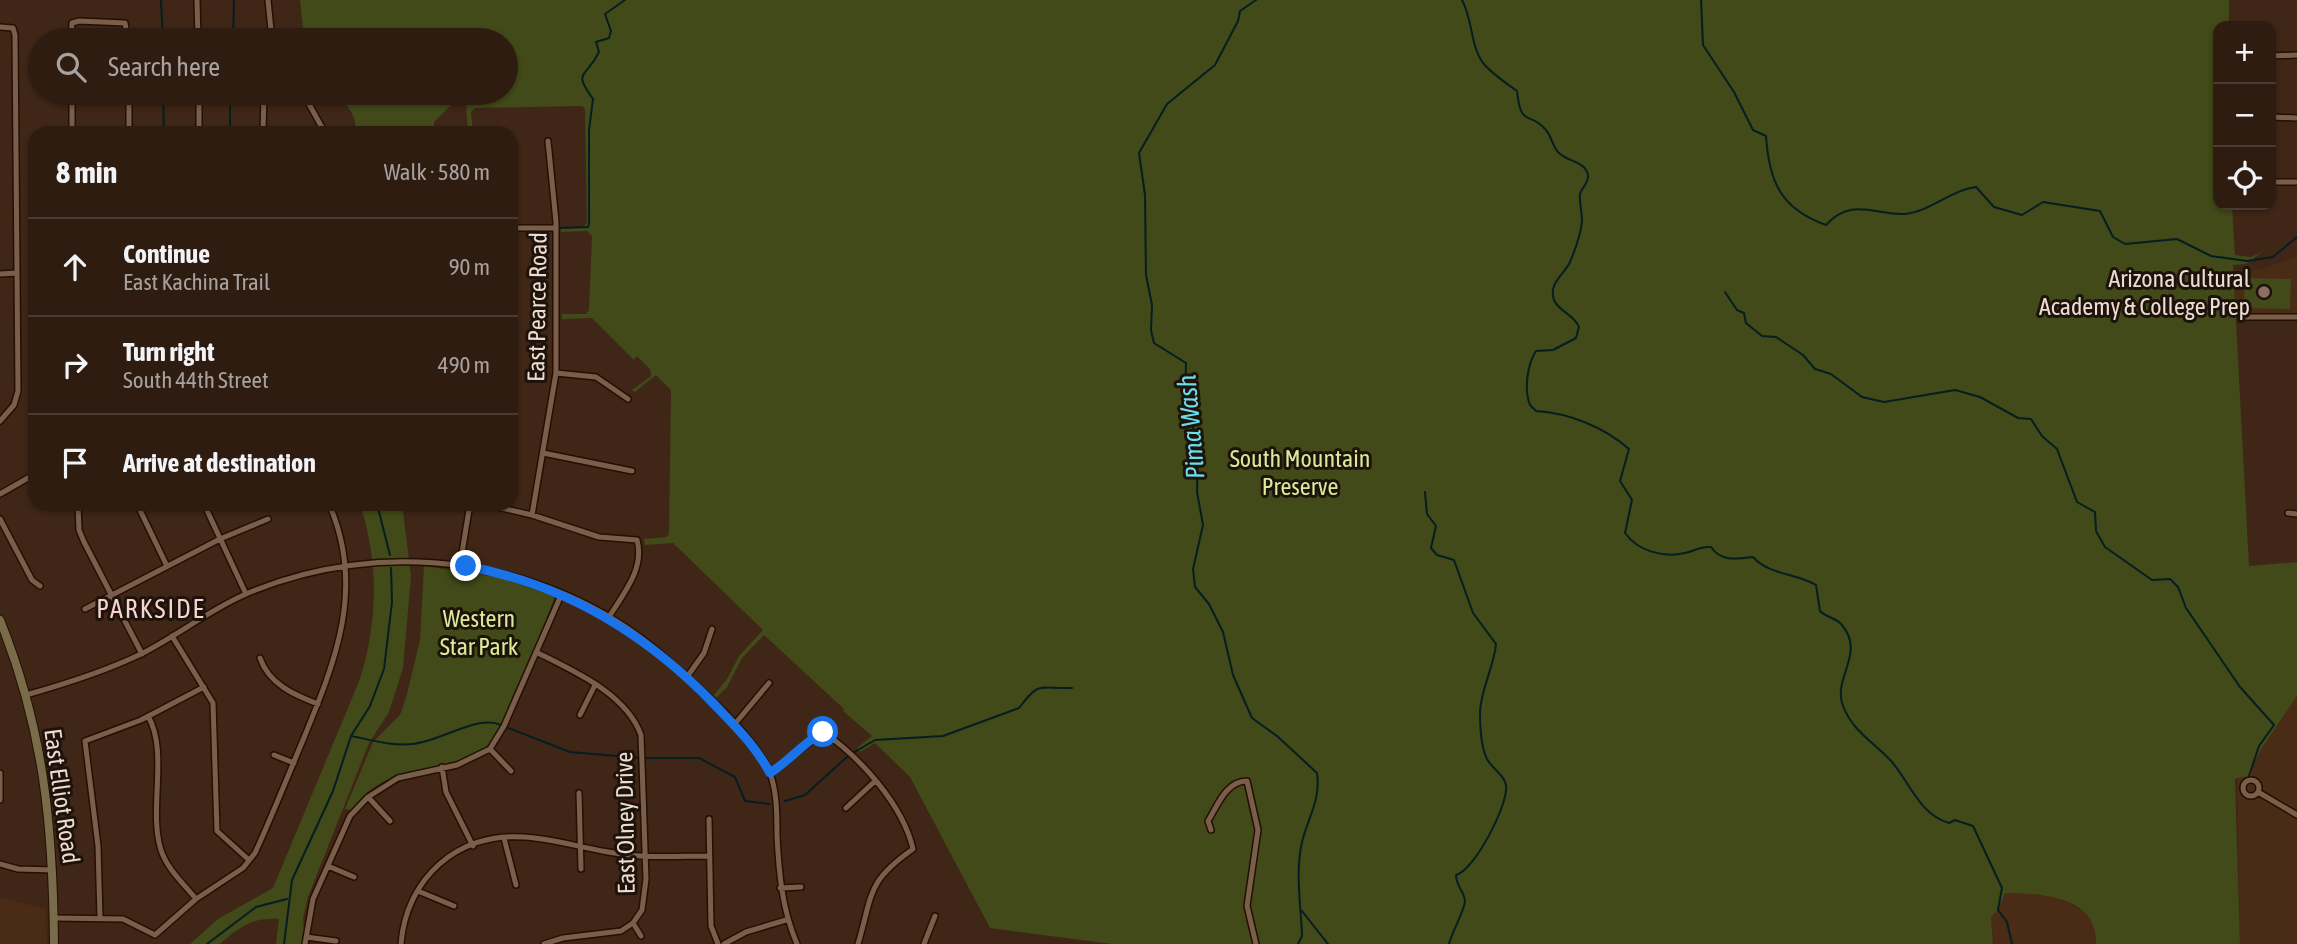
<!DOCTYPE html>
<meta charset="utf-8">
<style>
:root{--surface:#2f1c10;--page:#372519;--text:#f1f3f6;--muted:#a7a19f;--line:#4a3a30}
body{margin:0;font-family:"Asap Condensed",sans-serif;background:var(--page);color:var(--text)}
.controls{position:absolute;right:21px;top:21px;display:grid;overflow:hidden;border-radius:14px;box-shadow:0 2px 5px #0004}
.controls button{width:63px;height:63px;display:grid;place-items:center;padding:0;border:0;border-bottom:2px solid var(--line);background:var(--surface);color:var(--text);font:35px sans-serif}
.stop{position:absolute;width:21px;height:21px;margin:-16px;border:5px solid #1a73e8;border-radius:50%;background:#fff}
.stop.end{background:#1a73e8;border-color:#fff;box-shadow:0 2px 7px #0008}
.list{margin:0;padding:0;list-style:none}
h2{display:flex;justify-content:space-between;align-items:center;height:91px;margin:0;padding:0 28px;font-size:30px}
h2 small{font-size:23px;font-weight:400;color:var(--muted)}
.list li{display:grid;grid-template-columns:46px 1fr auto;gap:21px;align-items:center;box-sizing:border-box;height:98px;padding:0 28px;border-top:2px solid var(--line)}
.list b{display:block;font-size:26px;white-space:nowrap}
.list p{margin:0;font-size:23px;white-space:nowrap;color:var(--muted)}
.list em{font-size:23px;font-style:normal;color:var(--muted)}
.icon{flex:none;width:38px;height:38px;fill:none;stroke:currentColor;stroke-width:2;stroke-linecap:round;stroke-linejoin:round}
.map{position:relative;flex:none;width:2297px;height:944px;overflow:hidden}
.search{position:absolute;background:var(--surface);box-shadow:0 2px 5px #0004;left:28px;top:28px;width:490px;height:77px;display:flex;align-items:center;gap:18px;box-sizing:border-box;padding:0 24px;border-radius:38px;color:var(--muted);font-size:26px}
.panel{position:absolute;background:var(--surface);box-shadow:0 2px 5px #0004;left:28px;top:126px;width:490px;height:385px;border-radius:21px}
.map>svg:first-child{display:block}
.built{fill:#492b16}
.green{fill:#414a18}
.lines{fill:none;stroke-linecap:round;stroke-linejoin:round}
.stream{stroke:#051e21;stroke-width:2}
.minor-casing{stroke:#250f01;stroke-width:8}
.secondary-casing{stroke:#250f01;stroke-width:10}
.minor{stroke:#7a5e4c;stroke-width:5}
.secondary{stroke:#796c4a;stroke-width:8}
.route{stroke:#1a73e8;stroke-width:9}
.education-dot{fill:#8d6e63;stroke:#1e130b;stroke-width:2.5}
.labels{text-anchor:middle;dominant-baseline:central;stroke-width:6;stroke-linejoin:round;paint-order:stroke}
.poi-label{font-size:24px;fill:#eddcd2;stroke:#1e130b;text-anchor:end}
.street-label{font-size:24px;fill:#eddcd2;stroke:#1e130b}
.park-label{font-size:24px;fill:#d9eb98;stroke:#1e130b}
.water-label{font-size:26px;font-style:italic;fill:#68deef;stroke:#1e130b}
.neighbourhood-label{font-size:26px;letter-spacing:2px;fill:#f7d3d3;stroke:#1e130b}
</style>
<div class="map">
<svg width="2297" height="944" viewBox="0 0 2297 944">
<rect width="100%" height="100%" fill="#3f2616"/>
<path class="built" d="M2297 257V314L2240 313 2231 301 2229 274 2262 269Z
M2297 696V944H2240L2237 779 2251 774 2252 768 2262 748Z
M2005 892 2045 893 2066 901 2089 915 2094 922 2096 944H1994L1991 917 1999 909Z
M0 897 46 909 47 944H0Z"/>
<path class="green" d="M300 0H2229V26H2218V205H2232L2235 255 2251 257 2262 252 2246 264 2233 265 2249 566 2297 562V696L2262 748 2252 767V775L2235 779 2240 944H2096C2098 896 2041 893 2005 893L1999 909 1991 917 1993 944H1112L990 928 910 777 875 743 860 752 857 748 872 736 843 711 844 709 764 635 742 658 727 687 716 698 714 695 727 679 739 656 763 630 673 543 645 545 644 539 667 537 669 532 671 390 656 375 635 392 632 390 651 376 650 369 637 356 634 360 592 318 562 319V314H586L589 310 592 236 587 231 561 232V227H583L587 223 585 109 582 106 475 108 471 112 473 133H468L466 104 453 103 434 122V133H356C356 117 351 110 341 98L335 102 330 95 506 93V40H309L303 29Z
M2245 278 2291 279 2290 309 2244 308Z
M360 504H399L403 511 411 576 403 668 389 712 369 743 308 897 303 919 305 944H276L279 919C253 917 239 927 220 944H190L218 919 273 888 360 679C378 621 379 563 360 504Z
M424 566 502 578 553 596 554 599C541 631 509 724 488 745 454 780 391 753 352 810L345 809 373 742 400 715 407 694 420 640Z"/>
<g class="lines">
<path class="stream" d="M161 0 163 40
M1256 0 1240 11 1238 21 1215 65 1167 104 1139 153 1145 195 1146 275 1152 305 1151 330 1154 343 1186 363 1185 405 1198 442 1197 492 1203 525 1193 569 1195 587 1209 604 1223 632 1233 675 1252 718 1277 736 1317 773C1321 799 1308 818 1302 842 1295 873 1301 905 1302 936L1298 944
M1462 0C1473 20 1470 45 1483 63 1492 74 1506 83 1517 91 1521 129 1529 110 1546 130 1552 137 1553 148 1559 153 1568 162 1585 161 1588 175 1589 183 1582 187 1580 194 1579 202 1582 212 1582 221 1581 234 1575 250 1570 262 1564 275 1548 283 1554 300 1559 312 1574 314 1579 327L1576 338 1553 350 1536 351C1527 365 1524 390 1530 405L1536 411C1569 413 1604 427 1629 449L1620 481 1632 500 1625 533C1638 551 1663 558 1685 553 1695 551 1700 546 1711 547 1721 562 1737 559 1753 557 1769 575 1795 573 1816 585L1820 611C1827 618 1837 618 1842 625 1866 654 1832 678 1843 706 1853 732 1874 742 1892 762 1910 783 1920 815 1949 823L1955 820 1973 826 2002 888 1998 910 2007 922 2012 944
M1701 0 1703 45 1734 92 1753 130 1766 136C1769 182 1781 209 1826 225 1851 197 1875 215 1904 214 1930 212 1951 190 1976 187L1994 207 2022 215 2043 202 2100 211 2113 237 2125 244 2177 239 2211 256 2247 261 2273 257 2297 237
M233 40 234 0
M163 93 164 133
M230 93V133
M559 228 588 227 589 223V130L593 99C572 70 586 79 599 52L596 42 609 38 611 31 605 14 625 0
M1725 292 1737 310 1744 313 1746 323 1762 336 1776 337 1803 355 1815 369 1831 374 1862 397 1884 402 1955 390 1980 397 2018 418 2031 419 2042 436 2057 449 2077 502 2095 512 2096 531 2105 547 2152 580 2170 579 2178 587 2186 608 2240 687 2274 725 2259 746 2249 776
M1425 492 1427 514 1436 526 1431 548 1437 555 1454 560 1473 613 1496 644C1494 667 1481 688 1480 712 1480 725 1481 747 1487 759 1492 769 1504 774 1506 785 1509 804 1474 871 1456 875 1456 886 1464 891 1465 901 1465 909 1452 932 1449 944
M377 504 390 555
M506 727 570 752 639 758
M351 736C371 740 392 746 412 744 442 741 478 714 501 725
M853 753 875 740 943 736 1019 708C1040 680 1039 689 1072 688
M645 758H699L735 777 745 801 770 804
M785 801 805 795 848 756
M1302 911 1328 944
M207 944 256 907 287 899
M284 944 292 880 333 791 351 736 370 706 384 669 392 602 391 568"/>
<g class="minor-casing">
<path id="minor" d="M197 0 198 40
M268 0 272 40
M0 27 13 28 15 35 18 391 14 405 0 421
M71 40 72 23 79 21 125 23 128 40
M2271 56 2297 55
M72 93V133
M129 93V133
M199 93V133
M303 93 325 133
M2271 117 2297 118
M263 133 264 93
M2271 182H2297
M511 228H556
M0 274 17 273
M2242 317H2297
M556 373 596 377 628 399
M543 453 632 471
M0 494 35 474
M78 504 79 530 84 542 142 654
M137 504 167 566
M204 504 246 594
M484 504 532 515 599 537 637 540C645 569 623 594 609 617
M2288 513 2297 514
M532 515 556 373V222L548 141
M0 519 32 580 40 586
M460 565 470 504
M85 609 220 539 268 519
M172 636 213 703 217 831 249 860
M536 652C573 671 626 693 641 735L646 879 642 910 633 923 621 931 563 938 544 944
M260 658C269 684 294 695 318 704
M687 677 704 653 712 629
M26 695C65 684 104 672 141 654 177 636 209 610 246 594 381 536 547 557 660 653 691 680 756 736 770 773 777 792 777 815 777 836 779 874 782 909 797 944
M580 715 595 685
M148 716C169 752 148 810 161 850 167 869 184 884 196 899
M734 725 769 683
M490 749 511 771
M274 755 294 763
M442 767 446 792 473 846
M0 773V800
M770 773 823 732C860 757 903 805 913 849 866 882 873 894 858 944
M2243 788a8 8 0 1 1 16 0a8 8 0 1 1-16 0Z
M2258 792 2297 815
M579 793 581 869
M368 797 390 821
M846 808 874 782
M709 819 711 926 718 944
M1211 830 1208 821C1218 805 1226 781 1247 781L1258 830 1247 906 1256 944
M504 838 516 885
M0 864 18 869 53 870
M328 866 354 877
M780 888 801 887
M418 891 454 906
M54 918 123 919 155 935 196 899 243 868 255 853C272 816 287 778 303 740 335 662 366 588 329 504
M100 918 98 846 85 741 141 720 204 687
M633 923 641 936
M306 937 336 941
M305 944 313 899 350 816 368 797 398 778 457 765 490 749 504 726 562 593
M401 944C406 879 457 832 524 837 559 839 594 852 629 855 655 858 683 856 709 856
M724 944 746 932 786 920
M924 944 935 916"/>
</g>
<g class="secondary-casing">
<path id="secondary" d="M0 620C44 730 53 826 54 944"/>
</g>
<use href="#minor" class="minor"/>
<use href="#secondary" class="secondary"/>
</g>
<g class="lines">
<path class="route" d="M466 566C564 584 644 632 713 703 736 727 754 744 770 773 785 764 813 735 823 732"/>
</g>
<circle class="education-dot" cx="2264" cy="292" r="7"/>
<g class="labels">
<g class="poi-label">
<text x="2250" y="278">Arizona Cultural<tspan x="2250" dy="28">Academy &amp; College Prep</tspan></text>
</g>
<g class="street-label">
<text transform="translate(537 307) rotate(-89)">East Pearce Road</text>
<text transform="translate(62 796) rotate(82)">East Elliot Road</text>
<text transform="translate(625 823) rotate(-91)">East Olney Drive</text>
</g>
<g class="park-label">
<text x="1300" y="458">South Mountain<tspan x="1300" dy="28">Preserve</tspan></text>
<text x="479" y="618">Western<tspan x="479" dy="28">Star Park</tspan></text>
</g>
<g class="water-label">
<text transform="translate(1191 427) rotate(-95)">Pima Wash</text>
</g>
<g class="neighbourhood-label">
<text x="151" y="609">PARKSIDE</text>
</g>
</g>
</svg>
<div class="controls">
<button>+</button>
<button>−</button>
<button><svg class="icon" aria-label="locate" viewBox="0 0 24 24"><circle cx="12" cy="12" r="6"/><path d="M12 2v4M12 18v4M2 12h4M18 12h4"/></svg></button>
</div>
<div class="stop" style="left:823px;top:732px"></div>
<div class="stop end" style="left:466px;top:566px"></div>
<div class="search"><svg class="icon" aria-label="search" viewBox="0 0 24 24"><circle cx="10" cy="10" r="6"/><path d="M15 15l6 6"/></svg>Search here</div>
<section class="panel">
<h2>8 min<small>Walk · 580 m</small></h2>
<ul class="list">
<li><svg class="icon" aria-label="ahead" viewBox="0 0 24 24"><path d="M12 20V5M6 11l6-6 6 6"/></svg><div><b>Continue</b><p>East Kachina Trail</p></div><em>90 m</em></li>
<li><svg class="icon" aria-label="right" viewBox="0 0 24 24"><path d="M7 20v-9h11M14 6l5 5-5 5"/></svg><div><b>Turn right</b><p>South 44th Street</p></div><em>490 m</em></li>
<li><svg class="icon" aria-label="arrive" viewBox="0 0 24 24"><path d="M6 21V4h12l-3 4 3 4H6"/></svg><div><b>Arrive at destination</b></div></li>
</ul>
</section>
</div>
